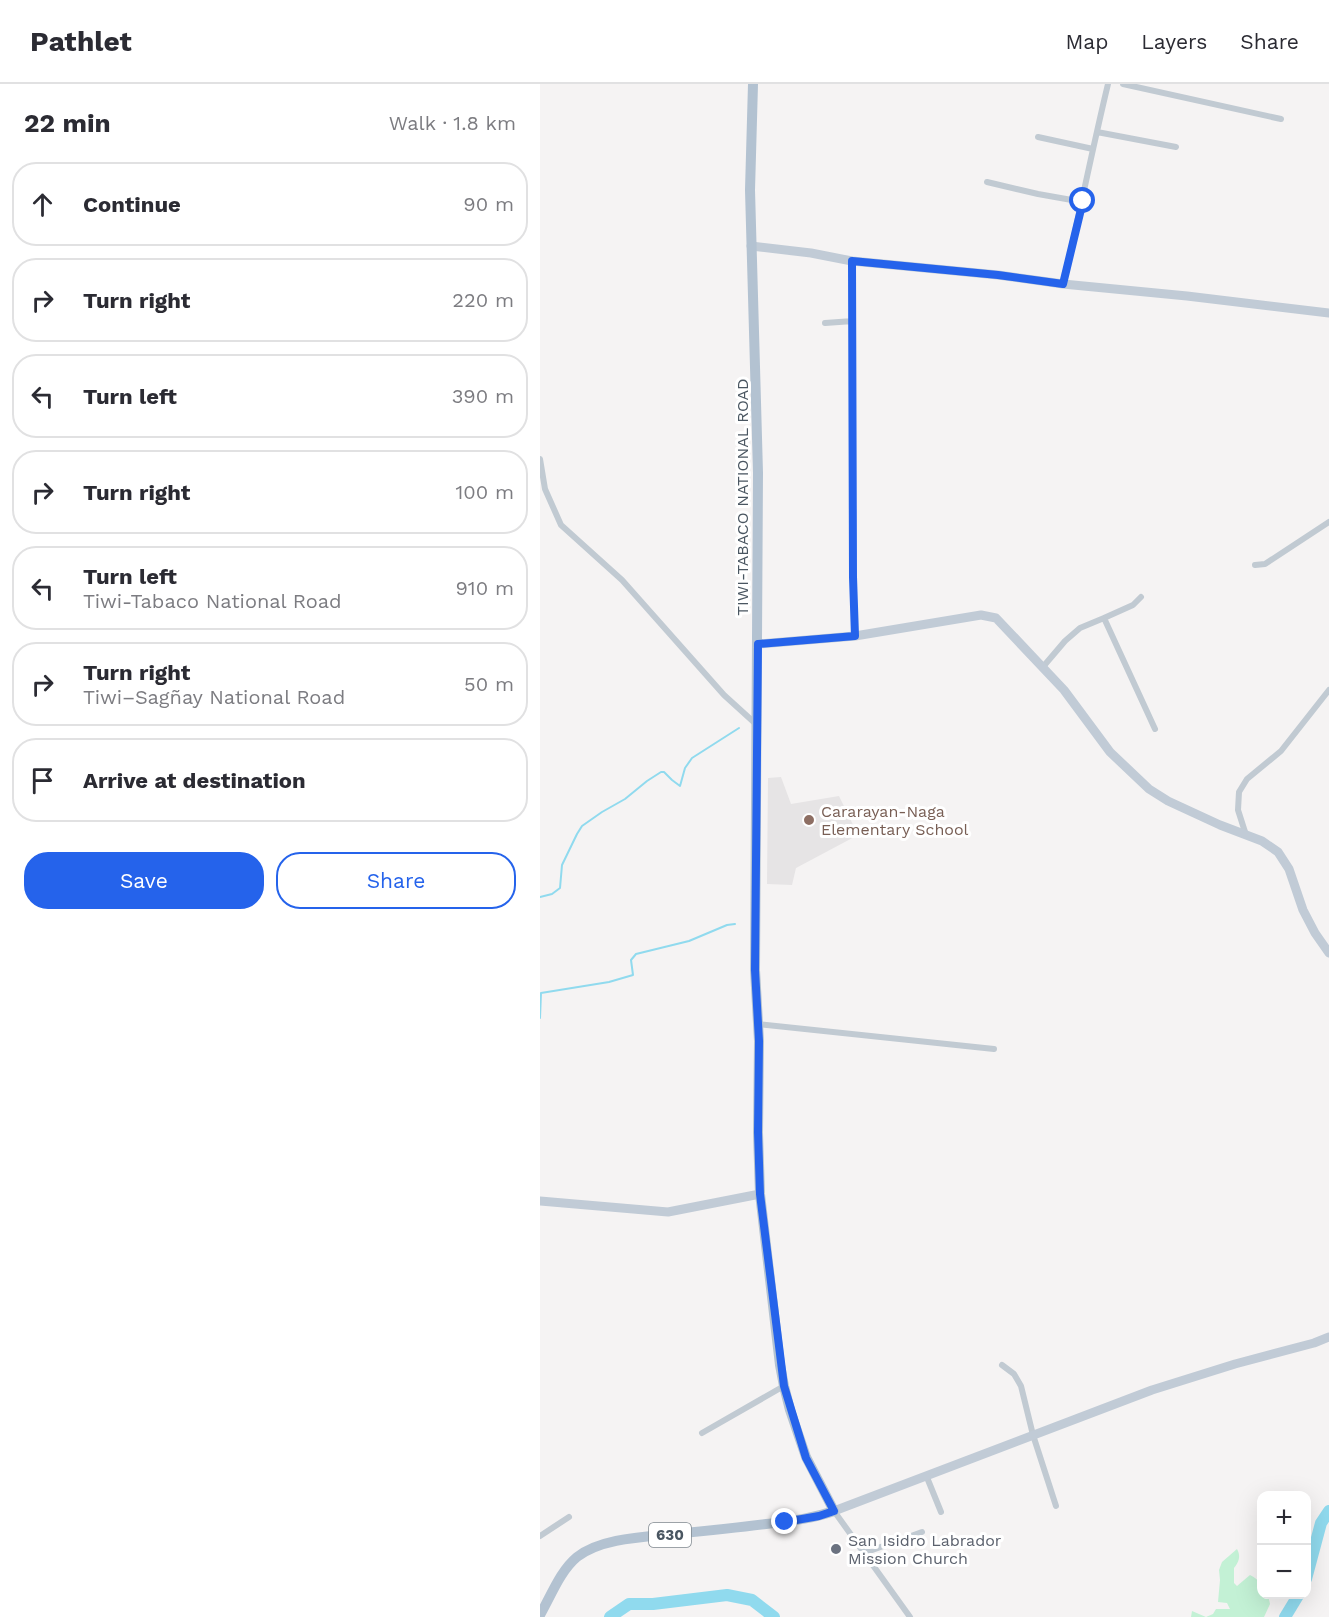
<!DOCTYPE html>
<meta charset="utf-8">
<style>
:root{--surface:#fff;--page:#f2f2f3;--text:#2b2b33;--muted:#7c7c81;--line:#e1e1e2;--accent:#2563eb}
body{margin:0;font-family:"Work Sans",sans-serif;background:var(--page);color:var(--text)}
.controls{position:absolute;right:18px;bottom:18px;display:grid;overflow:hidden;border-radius:12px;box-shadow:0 6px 24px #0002}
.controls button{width:54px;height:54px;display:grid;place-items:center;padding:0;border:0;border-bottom:2px solid var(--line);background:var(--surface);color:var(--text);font:30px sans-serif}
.stop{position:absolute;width:18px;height:18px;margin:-14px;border:4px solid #2563eb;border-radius:50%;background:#fff}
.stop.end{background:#2563eb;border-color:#fff;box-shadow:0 2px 6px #0008}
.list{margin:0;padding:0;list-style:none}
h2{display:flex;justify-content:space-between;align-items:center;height:78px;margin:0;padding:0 24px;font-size:26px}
h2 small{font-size:20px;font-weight:400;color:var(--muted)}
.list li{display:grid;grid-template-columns:39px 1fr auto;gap:18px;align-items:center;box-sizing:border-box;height:84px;margin:0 12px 12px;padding:0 12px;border:2px solid var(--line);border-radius:24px}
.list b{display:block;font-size:22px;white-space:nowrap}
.list p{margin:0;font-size:20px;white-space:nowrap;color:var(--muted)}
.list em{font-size:20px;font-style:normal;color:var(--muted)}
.actions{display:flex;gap:12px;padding:18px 24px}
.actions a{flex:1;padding:14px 0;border:2px solid var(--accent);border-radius:24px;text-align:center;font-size:21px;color:var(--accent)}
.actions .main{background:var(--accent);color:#fff}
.icon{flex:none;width:33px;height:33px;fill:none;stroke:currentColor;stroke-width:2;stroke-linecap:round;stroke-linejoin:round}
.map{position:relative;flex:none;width:789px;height:1533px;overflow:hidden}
header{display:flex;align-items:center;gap:36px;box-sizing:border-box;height:84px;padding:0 30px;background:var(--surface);border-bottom:2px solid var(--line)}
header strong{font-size:28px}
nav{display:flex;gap:33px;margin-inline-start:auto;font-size:21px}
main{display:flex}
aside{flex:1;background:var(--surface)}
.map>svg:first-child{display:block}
.education{fill:#e6e4e5}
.green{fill:#c3f1d5}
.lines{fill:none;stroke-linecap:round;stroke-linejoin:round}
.stream{stroke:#90daee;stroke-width:2}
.river{stroke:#90daee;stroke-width:12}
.street{stroke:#c1cad2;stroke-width:6}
.secondary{stroke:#c1cbd6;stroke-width:9}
.primary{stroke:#b3c2d1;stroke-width:10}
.route{stroke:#2563eb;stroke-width:8}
.education-dot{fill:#8d6e63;stroke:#fff;stroke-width:2}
.worship-dot{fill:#6b7280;stroke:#fff;stroke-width:2}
.labels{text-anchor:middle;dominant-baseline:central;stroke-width:6;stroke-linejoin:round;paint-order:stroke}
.shield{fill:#fff;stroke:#808990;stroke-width:1.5}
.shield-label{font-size:15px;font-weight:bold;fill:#4a5661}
.street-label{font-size:16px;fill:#4a5661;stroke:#fff}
.education-label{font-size:16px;fill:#785e54;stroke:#fff;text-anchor:start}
.worship-label{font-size:16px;fill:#5b616d;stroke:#fff;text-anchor:start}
</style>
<header>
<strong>Pathlet</strong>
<nav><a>Map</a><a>Layers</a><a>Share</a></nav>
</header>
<main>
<aside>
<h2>22 min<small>Walk · 1.8 km</small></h2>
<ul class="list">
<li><svg class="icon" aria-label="ahead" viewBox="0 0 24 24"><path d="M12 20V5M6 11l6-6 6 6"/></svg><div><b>Continue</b></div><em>90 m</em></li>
<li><svg class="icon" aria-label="right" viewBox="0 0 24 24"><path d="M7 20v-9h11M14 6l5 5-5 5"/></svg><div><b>Turn right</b></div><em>220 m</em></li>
<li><svg class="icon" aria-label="left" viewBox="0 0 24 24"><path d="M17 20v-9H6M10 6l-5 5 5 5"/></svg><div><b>Turn left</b></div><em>390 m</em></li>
<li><svg class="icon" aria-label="right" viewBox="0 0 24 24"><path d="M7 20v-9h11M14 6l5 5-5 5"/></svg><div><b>Turn right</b></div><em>100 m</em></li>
<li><svg class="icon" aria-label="left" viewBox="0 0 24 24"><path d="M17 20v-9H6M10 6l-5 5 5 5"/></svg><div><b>Turn left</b><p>Tiwi-Tabaco National Road</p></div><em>910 m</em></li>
<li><svg class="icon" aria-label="right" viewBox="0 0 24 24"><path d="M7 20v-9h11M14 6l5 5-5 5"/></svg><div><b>Turn right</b><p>Tiwi–Sagñay National Road</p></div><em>50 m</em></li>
<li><svg class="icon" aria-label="arrive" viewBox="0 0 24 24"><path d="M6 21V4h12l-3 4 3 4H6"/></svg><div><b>Arrive at destination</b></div></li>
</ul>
<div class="actions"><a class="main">Save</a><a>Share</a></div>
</aside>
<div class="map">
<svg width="789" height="1533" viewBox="0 0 789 1533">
<rect width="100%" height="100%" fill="#f5f3f3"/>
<path class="education" d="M241 693 251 720 299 712 318 751 256 784 252 801 227 800 228 694Z"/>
<path class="green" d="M697 1465C701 1472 699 1478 694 1484V1499L697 1502 710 1491C719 1496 722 1499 722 1510L728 1511 730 1520 724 1533H651L652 1527 666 1533 673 1530 676 1525H690L687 1519 678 1518 680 1496 679 1486 682 1478Z"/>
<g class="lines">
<path class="stream" d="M0 813 12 810 20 804 22 781 37 750 42 742 62 728 85 715 107 697 121 688H124L132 696 140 702 145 684 152 674 199 644
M0 934 1 909 69 898 93 891 91 876 96 870 149 857 187 841 195 840"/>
<path class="river" d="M766 1495 781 1439 789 1427
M70 1533 89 1520H113L187 1511 212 1516 234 1533
M745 1533 759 1510"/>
<path class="street" d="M583 0 741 35
M557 48 636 63
M498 53 553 65
M447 98 498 110 543 118
M312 177 313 493 315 552
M523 200C539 133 552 66 568 0
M285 239 313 237
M0 375 5 405 21 441 82 496 184 611 217 641
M715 481 725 480 789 438
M564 534 593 521 601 513
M502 584 525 557 540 544 564 534 615 645
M706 751 698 726 699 708 707 695 741 667 789 606
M218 940 454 965
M462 1281 474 1290 481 1302 493 1351 516 1422
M162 1349 244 1302
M386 1391 401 1428
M294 1427 370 1533
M0 1452 29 1433
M324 1469 382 1448"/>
<path class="secondary" d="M211 162 271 169 312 177 458 191 523 200 647 212 789 229
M218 560 315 552 441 531 456 534 524 606 570 668 609 705 628 717 680 741 722 757 738 768 749 785 763 826 775 849 789 869
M0 1117 128 1128 220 1110
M294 1427 612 1306 695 1280 774 1259 789 1253"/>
<path class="primary" d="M0 1531C11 1512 20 1487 37 1473 61 1454 104 1453 134 1450 165 1447 195 1444 226 1440 249 1437 271 1435 294 1427L266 1373 250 1326 244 1302 240 1281 220 1110 218 1049 219 957 215 886 218 389 210 106 213 0"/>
</g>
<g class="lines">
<path class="route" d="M245 1438 279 1432 294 1427 266 1374 244 1302 220 1110 218 1048 219 957 215 886 218 560 315 552 313 493 312 177 458 191 523 200 543 117"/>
</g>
<circle class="education-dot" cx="269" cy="736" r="6"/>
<circle class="worship-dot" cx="296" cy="1465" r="6"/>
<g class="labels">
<rect class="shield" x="109" y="1439" width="42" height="24" rx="4.5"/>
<g class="shield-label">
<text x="130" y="1451">630</text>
</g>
<g class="street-label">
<text transform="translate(202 413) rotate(-90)">TIWI-TABACO NATIONAL ROAD</text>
</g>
<g class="education-label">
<text x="281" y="727">Cararayan-Naga<tspan x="281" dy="18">Elementary School</tspan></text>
</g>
<g class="worship-label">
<text x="308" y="1456">San Isidro Labrador<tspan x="308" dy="18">Mission Church</tspan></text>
</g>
</g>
</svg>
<div class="controls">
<button>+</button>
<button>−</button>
</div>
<div class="stop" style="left:543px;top:117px"></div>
<div class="stop end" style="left:245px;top:1438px"></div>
</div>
</main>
